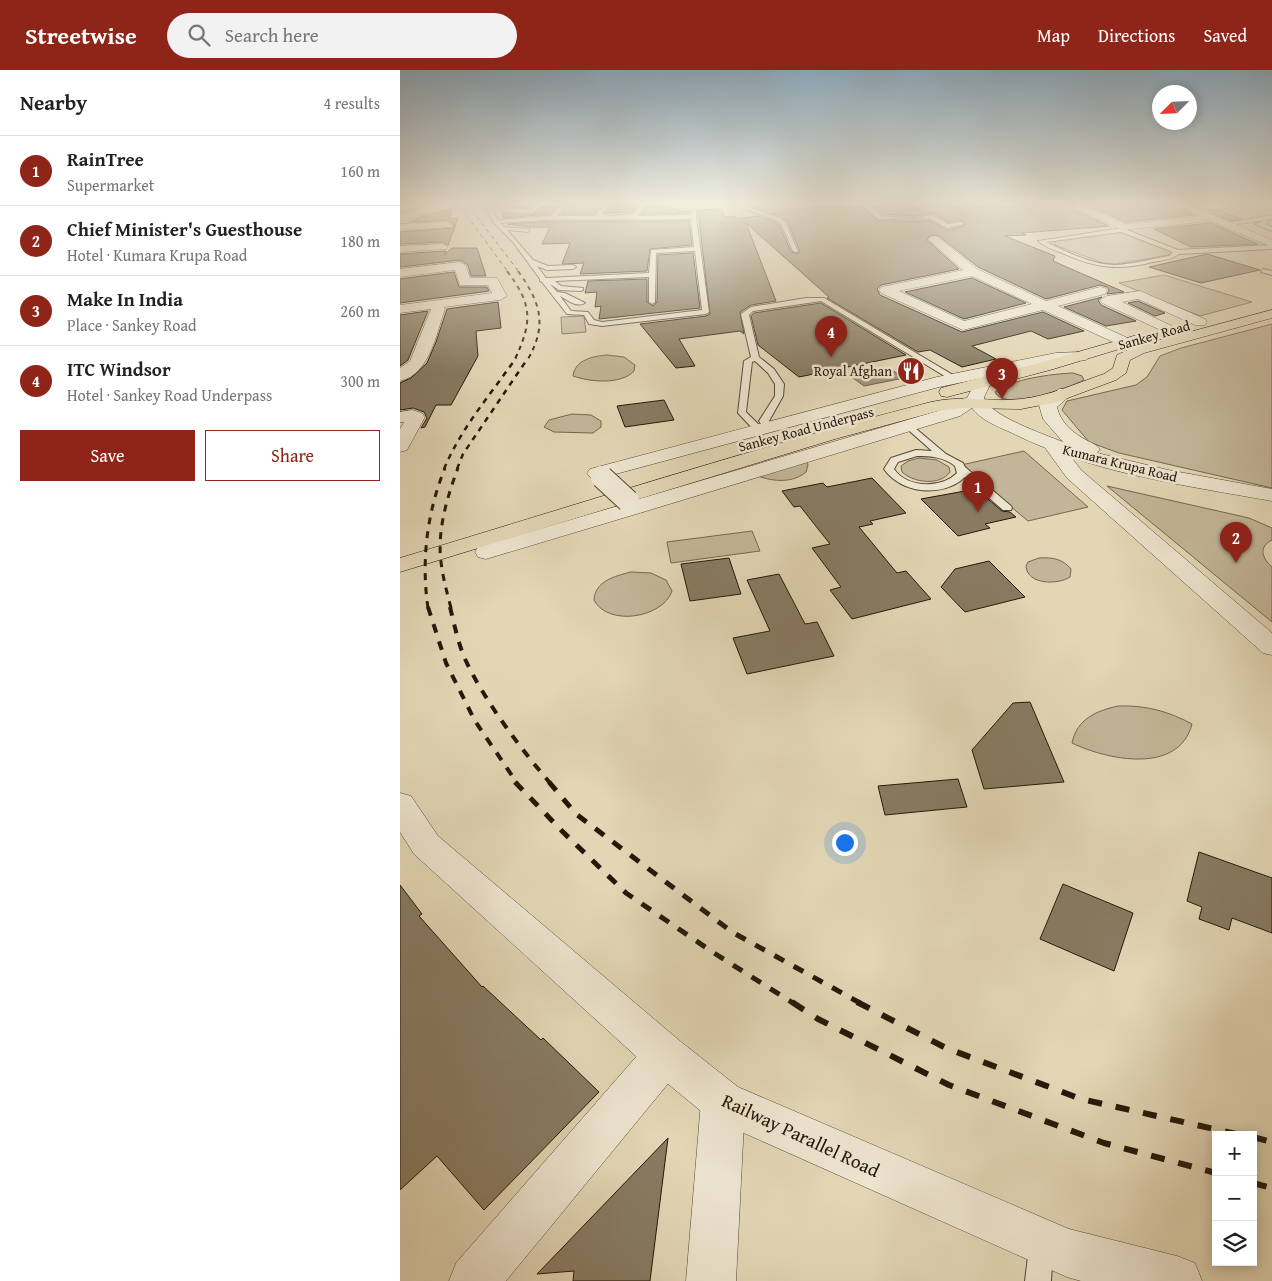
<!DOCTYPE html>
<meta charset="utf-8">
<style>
:root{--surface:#fff;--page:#f2f2f2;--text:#222;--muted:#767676;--line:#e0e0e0;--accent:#8f2418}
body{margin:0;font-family:"Gentium Book Plus",serif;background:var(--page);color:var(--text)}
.controls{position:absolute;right:15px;bottom:15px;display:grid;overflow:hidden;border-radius:0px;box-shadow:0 2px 12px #0003}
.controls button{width:45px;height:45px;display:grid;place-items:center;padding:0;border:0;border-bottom:1px solid var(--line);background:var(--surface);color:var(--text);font:25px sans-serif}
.compass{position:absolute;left:752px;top:15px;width:45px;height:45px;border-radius:50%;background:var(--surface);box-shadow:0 2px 12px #0003;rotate:246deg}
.you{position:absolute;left:444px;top:772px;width:18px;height:18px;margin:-12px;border:4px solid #fff;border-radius:50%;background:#1a73e8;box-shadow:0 0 0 8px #1a73e833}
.badge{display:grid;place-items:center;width:32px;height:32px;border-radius:50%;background:var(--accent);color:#fff;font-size:16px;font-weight:700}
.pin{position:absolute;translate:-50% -41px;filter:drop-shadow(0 1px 2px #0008)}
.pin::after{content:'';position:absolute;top:26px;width:18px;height:15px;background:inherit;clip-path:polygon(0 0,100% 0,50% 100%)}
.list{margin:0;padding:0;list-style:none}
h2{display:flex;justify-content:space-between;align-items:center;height:65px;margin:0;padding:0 20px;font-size:21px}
h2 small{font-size:16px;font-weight:400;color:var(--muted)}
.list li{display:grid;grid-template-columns:32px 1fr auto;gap:15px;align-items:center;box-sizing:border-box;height:70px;padding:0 20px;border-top:1px solid var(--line)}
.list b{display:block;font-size:19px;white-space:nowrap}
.list p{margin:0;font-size:16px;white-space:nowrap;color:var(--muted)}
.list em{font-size:16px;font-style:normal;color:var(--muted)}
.actions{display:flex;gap:10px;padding:15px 20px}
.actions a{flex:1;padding:11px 0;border:1px solid var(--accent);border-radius:0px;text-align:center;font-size:18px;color:var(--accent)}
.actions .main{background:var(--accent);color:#fff}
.icon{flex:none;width:28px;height:28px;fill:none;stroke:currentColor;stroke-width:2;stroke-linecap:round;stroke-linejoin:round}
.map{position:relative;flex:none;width:872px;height:1211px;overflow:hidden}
header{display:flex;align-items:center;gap:30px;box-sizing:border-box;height:70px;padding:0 25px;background:var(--accent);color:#fff}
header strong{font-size:24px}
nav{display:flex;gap:28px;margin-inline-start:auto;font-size:18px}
.search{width:350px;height:45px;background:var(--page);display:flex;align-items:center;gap:12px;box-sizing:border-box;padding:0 18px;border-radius:28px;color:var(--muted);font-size:19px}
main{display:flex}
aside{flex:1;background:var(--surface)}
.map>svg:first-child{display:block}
.green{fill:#c3b698;stroke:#746750}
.water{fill:#a2957b;stroke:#70634d}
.building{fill:#887b62;stroke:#251809}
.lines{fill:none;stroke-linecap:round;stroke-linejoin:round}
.service-casing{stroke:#544834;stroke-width:2}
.minor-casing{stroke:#544834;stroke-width:1}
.tertiary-casing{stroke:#544834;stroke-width:1}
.primary-casing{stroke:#251809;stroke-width:1}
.service{fill:#ede4cf;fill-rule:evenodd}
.minor{fill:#ede4cf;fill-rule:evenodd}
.tertiary{fill:#ede4cf;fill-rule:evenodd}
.primary{fill:#e3d6b5;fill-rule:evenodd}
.rail-far6{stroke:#251809;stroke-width:1;stroke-dasharray:4 4;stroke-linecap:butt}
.rail-far5{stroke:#251809;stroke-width:2;stroke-dasharray:4.5 4.5;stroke-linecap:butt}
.rail-far4{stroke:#251809;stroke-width:2.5;stroke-dasharray:5.5 5.5;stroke-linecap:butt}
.rail-far3{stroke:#251809;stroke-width:3;stroke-dasharray:7 7;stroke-linecap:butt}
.rail-far2{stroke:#251809;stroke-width:4;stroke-dasharray:9 9;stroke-linecap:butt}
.rail-far1{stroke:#251809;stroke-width:5;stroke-dasharray:11 11;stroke-linecap:butt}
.rail{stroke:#251809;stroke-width:6;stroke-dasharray:14 14;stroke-linecap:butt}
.tertiary-bridge-casing{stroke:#544834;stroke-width:24;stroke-linecap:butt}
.tertiary-bridge{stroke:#ede4cf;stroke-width:22}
.labels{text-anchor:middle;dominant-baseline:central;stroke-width:5;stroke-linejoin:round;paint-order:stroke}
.far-street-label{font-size:14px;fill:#251809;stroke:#ede4cf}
.far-poi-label{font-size:14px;fill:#251809;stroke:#ede4cf;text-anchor:end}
.near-street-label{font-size:19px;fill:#251809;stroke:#ede4cf}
</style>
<header>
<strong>Streetwise</strong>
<div class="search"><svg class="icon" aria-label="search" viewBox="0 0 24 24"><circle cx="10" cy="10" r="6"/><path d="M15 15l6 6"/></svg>Search here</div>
<nav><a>Map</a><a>Directions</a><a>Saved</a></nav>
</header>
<main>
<aside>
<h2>Nearby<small>4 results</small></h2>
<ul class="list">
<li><span class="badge">1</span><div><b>RainTree</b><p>Supermarket</p></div><em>160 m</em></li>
<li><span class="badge">2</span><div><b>Chief Minister's Guesthouse</b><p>Hotel · Kumara Krupa Road</p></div><em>180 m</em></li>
<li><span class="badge">3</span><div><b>Make In India</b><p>Place · Sankey Road</p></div><em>260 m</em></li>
<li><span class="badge">4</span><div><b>ITC Windsor</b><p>Hotel · Sankey Road Underpass</p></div><em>300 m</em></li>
</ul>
<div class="actions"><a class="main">Save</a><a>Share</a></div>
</aside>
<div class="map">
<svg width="872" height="1211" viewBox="0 0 872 1211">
<rect width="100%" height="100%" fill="#e3d6b5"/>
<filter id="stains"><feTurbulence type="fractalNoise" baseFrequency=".004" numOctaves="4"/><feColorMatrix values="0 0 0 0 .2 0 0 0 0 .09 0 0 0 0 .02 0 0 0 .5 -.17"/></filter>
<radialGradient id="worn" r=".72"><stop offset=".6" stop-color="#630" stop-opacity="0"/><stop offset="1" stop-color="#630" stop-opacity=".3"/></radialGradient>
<path class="green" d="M346 132H466L451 136 365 140 347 136Z
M722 161 772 182 768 185 715 194 703 193 655 175 654 170Z
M764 205 852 232 800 246 719 213Z
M184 246 186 262 162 264 161 247Z
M872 254V418L719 383 689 372 662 340 667 331 736 315 747 307 760 286 781 278Z
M207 285 224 287 235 295 234 301C221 315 190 312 173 306 175 290 193 286 207 285Z
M673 303 682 306 684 310C668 318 604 342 595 322 612 309 651 304 673 303Z
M172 344 191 345 201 351V357L193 363 154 362 144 357 149 350Z
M624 381 688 437 628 451 561 395Z
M519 388 537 390 549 397 550 402C540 416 514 413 502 402L501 396 508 391Z
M406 391 408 395 406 402C393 413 374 412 358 406Z
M707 416 849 448 872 458V470C858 477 862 488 872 497V552Z
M352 461 360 481 271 493 267 472Z
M639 488C652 487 663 489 671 499L670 507C658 515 627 515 626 496L628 492Z
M231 502 251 503 266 510 272 521C263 548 208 557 194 530 195 511 215 506 231 502Z
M718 636C745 635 768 641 792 654 779 705 707 690 672 673 677 649 696 641 718 636Z"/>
<path class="water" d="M492 300 504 308 464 316 453 308Z"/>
<path class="building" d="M110 132H138L131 137H106Z
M149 132H162L150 144 104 148 102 143 133 145Z
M552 132H672L673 139 709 156 622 163 626 165 605 166 655 186 653 191 724 222 707 224 709 220 707 217 700 215 646 229 578 197 539 166 530 165 527 170 559 199 481 215 477 219 480 225 562 262 643 242 684 261 648 269 631 261 572 276 596 289 562 297 530 280 518 282 427 228 429 227 346 153 376 231 351 235 340 242 344 264 340 261 279 269 295 296 276 298 240 254 306 246 310 244 298 140 322 139 324 147 335 146 336 149 358 146 375 152 379 155 391 182 398 184 400 181 388 152 381 146 372 143 385 141V139L462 136 478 151H530L547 160 564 156 566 154 561 150 548 152 532 143 515 146 482 144 473 136 511 134 520 140 527 138 523 133Z
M682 132H766L793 145 725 152Z
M172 133H204L194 144H161Z
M214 133H239L232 142 205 143Z
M247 136H272L271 139H278L277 141H290L289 143 241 144Z
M52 139 50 149 58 148 48 175 42 172 0 174V162L53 158 54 154 47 150 9 152 16 150 18 148 23 146Z
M806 140 820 141 842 149 830 151Z
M289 151 292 175 250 179 247 201 180 204 184 193 162 194 170 173 142 174 150 157H131L107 154 142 152Z
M811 153 858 174 791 177 754 159Z
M52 178H77L86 206H71L68 195 60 190 0 197V184L46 181 44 185Z
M293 183 300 238 199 249 201 236 195 237 197 222 185 223 188 211 247 209V232L253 236 257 232 258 185Z
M807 184 860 200 801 213 749 197Z
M54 202 59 217H87L89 221 0 233V209Z
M572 208 626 233 564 249 505 222Z
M702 227 698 230 701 235 736 251 706 256 664 237Z
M738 231 765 243 755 246 728 233Z
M98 232 101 258 76 261 78 286 51 335H36L25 357 21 358 27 348 24 342 13 338 0 340V313L11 308 27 293 36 272 47 239Z
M421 233 506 285 399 307 358 275 351 246 354 243Z
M28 241 8 290 0 296V245Z
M264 330 274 350 225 357 217 336Z
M472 408 506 443 470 451 473 454 459 457 497 503 506 501 531 529 452 549 430 520 441 517 412 478 430 474 400 436 394 437 382 421 423 413 427 417Z
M576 419 602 441 610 442 616 447 585 454 590 458 558 466 521 429Z
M329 488 341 524 290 531 281 494Z
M589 491 625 527 565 542 541 517 555 499Z
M379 504 405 554 417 552 434 586 347 604 333 568 370 561 347 510Z
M630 632 664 712 584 719 572 680 613 633Z
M558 709 567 737 485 745 478 716Z
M799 782 872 808V863L832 848 829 860 799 849 802 837 787 831Z
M663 814 733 843 714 901 640 869Z
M0 815 22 844 19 846 82 917 83 916 141 970 143 968 199 1022 84 1140 37 1086 0 1120Z
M268 1068 250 1211H173L174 1201 137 1204Z"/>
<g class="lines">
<g class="service-casing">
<path id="service" d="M83 132H87L98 150 151 146 165 132H170L156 146H195L207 132H212L202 144 209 146 233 144 242 132H247L238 146 291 145 293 132H297L296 147 309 242 306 244 202 256 189 254 184 245 167 244 142 212 140 211V209L113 172 94 153ZM291 149 294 177 251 180 249 203 146 208 137 196 147 200 173 199 176 197 173 195 148 196 133 190 107 160 128 162 130 159 104 157 100 153 142 150ZM295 181 302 240 202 252 194 250 188 242 171 241 160 226C168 230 176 238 185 233L165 223 157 222 150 214 159 220 181 221 183 220V218L161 216 155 211 249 207V232L252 234 255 232 256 183Z
M102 132H108L104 135 105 139H132L142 132H147L133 143 101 141 99 135Z
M337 132H341L343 135 380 148 386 153 398 182 393 181 381 154 376 150 339 137Z
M465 132H470L468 134 481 146 515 148 478 149 463 135Z
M512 132H517L525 137 520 138Z
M844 132H856L821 139 785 138Z
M532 145 548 154 561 152 564 154 547 158 531 149 515 148Z
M872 145V149L825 156 822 154Z
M866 150 869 152 864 154 872 157V161L855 154Z
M722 158 778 180 872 175V179L779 184C771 190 763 190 753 192 717 201 696 198 662 183 654 180 645 177 638 171ZM721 162 773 182 769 186C751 189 734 194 716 195 692 195 667 182 646 172Z
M863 199 872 201V205L861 202Z
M406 228H424L558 308 551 310 421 231 353 241 349 245 359 287 374 299 384 314 383 326 369 351 372 356 367 359 364 358 359 351 375 326V314L368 303 355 291 352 292 346 342 363 359 358 362 355 361 338 343 344 291 351 287 341 244 351 237Z
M508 352 546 384 563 393 565 397 611 436 612 438 611 440H603L565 407C543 428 501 424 484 399L491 388 516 380 532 381 505 357V353ZM517 386C531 386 544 387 555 396L557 403C541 419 507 418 494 399L498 392Z
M641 1166 650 1169 653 1178 651 1211H625L629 1178 632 1169Z"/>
</g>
<g class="minor-casing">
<path id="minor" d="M678 132 725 154 811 145 816 148 811 151 723 160 674 137V133Z
M47 152 52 155 51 157 0 160V154Z
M534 166 538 167 577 199 646 231 700 217 705 218 707 221 705 224 658 236 732 270 735 273 732 276H722L643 240 563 260 481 223 479 220 481 217 563 200 530 171 528 169 530 167ZM572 206 632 234 564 251 499 221Z
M42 174 48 177 46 179 0 182V176Z
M60 192 66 196 70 208H97L107 226 100 230 44 237 45 239C36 264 30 304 0 311V298L10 291 31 239 0 243V235L92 223 88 215H60L55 200 0 207V199Z
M740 221 805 249 807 252 805 255H795L738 229 722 232 774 257 776 260 774 263 769 264 702 233 700 230 707 226Z
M12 340 22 343 25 347 7 380 0 382V359L4 352H0V342Z
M652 369 659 371 681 400 872 563V585L863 583 667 408 643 375 645 371Z
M235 431 243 432 246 437 243 442 86 489 78 487 75 482 78 477Z
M265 965 280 971 286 985 280 999 106 1211H49L56 1193 250 971Z
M323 1010 338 1017 345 1032 336 1211H286L301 1032 308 1017Z"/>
</g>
<g class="tertiary-casing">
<path id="tertiary" d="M50 132H70L68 134 23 144 0 151V144L16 139Z
M768 132H781L872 170V177Z
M680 282 686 284 688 287 686 290 656 293 539 317 197 409 190 407 187 403 190 399 537 307 656 283Z
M582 310 588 311 590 315 584 327C587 345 646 365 663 372L643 349 639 335 659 319H671L673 323 657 337C660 352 673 363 686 370 691 373 696 374 700 379L697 383 768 400 872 419V431C783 415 691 403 610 362 596 356 581 350 572 338L560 346 243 442C231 444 224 441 217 431L221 427 228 425 239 429 548 338 561 329 567 328 576 311Z
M0 723 11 726 38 766 280 971 338 1017 669 1159 777 1186 795 1193 802 1211H681L667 1207 308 1047 250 999 14 784 0 762Z"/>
</g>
<g class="primary-casing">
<path id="primary" d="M872 240V248L744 283 730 290 726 303 716 310 657 332 621 339 561 338 538 341 435 369 0 502V488C176 435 352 378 531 332 561 325 591 332 621 329 650 326 677 313 704 304L713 298 717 285 734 277Z
M741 264 746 265 748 268 746 271 650 300 547 327 541 326 539 322 541 318 639 293Z"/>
</g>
<use href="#service" class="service"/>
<use href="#minor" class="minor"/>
<use href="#tertiary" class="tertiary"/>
<use href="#primary" class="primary"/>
<path class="rail-far6" d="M57 132 108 202
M72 140 119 202"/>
<path class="rail-far5" d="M107 201C132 234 133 251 115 289
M118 201C140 232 148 254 128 289"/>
<path class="rail-far4" d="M44 399C61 358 91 324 116 288
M57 399 63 384 128 288"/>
<path class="rail-far3" d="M28 538C21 491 27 442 45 398
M51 538C47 523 43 508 41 492 37 461 47 427 58 398"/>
<path class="rail-far2" d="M28 537 46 593 75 651 117 713
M50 537C54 553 58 573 65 589 84 630 120 678 150 713"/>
<path class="rail-far1" d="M115 712 163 762 226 823 314 883 393 933
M149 712 176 744 332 862 460 933"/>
<path class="rail" d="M392 932 418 949 549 1015 704 1073 816 1103
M457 932 546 978 681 1029 841 1065
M853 1067 872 1072
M853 1113 872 1118"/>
<g class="tertiary-bridge-casing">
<path id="tertiary-bridge" d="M202 407 228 431"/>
</g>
<use href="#tertiary-bridge" class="tertiary-bridge"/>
</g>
<linearGradient id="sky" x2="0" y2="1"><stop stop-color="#8ca8bc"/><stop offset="0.44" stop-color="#f2edde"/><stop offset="1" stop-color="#f2edde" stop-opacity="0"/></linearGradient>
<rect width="872" height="302" fill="url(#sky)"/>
<defs>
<g id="restaurant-disc" transform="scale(1.4375)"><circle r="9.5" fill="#8f2418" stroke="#ede4cf"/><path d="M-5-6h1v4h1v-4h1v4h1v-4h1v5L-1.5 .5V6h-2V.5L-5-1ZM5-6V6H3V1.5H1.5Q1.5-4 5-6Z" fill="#fff"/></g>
</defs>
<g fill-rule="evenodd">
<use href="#restaurant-disc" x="511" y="301"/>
</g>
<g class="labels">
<g class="far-street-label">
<text transform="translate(754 265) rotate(-16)">Sankey Road</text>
<text transform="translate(406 359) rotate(-15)">Sankey Road Underpass</text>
<text transform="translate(720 393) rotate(14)">Kumara Krupa Road</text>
</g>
<g class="far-poi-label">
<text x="492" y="301">Royal Afghan</text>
</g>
<g class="near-street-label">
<text transform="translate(401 1065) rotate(25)">Railway Parallel Road</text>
</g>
</g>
<rect width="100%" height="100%" filter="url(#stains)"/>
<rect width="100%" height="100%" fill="url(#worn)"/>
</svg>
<div class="controls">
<button>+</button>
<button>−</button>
<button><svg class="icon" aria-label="layers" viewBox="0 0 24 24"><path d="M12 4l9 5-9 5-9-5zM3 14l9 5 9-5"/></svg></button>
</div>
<svg class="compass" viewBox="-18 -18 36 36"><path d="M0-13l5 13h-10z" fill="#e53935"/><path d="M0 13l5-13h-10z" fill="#767676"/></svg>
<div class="you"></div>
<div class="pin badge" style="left:578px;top:442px">1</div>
<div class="pin badge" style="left:836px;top:493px">2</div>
<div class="pin badge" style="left:602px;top:329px">3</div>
<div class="pin badge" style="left:431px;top:287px">4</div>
</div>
</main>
